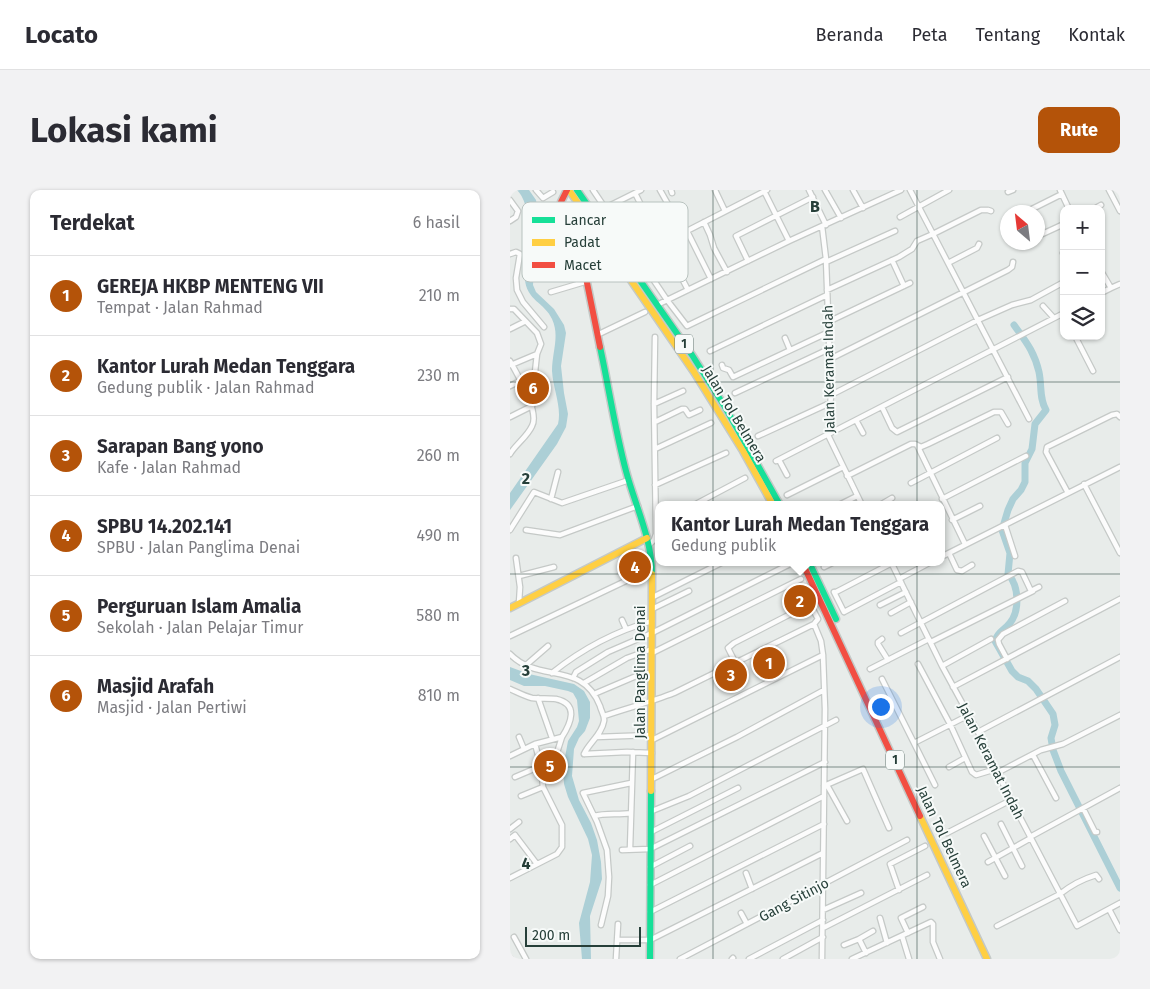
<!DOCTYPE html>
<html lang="id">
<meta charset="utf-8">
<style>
:root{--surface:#fff;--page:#f2f2f3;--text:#2b2b33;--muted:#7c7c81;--line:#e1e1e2;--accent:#b45309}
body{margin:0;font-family:"Fira Sans",sans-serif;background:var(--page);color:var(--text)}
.controls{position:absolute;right:15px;top:15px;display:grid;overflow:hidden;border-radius:10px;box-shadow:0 1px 4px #0004}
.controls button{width:45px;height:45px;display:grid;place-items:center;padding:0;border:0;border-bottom:1px solid var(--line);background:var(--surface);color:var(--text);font:25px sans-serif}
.compass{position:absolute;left:490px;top:15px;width:45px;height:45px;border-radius:50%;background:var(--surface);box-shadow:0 1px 4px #0004;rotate:332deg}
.scale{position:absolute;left:15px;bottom:12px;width:116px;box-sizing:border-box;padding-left:5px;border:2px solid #263f39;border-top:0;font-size:14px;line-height:18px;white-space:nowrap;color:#263f39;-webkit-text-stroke:4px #f7faf9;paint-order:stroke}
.you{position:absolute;left:370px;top:516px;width:18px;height:18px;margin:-12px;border:4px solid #fff;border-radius:50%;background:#1a73e8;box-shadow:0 0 0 8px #1a73e833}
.badge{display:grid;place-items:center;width:32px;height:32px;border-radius:50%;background:var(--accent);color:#fff;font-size:16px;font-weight:700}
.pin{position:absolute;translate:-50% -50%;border:2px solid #fff;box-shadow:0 1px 5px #0006}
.popup{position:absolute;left:145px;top:311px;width:290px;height:65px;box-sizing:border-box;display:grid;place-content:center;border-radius:10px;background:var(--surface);filter:drop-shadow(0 1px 4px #0005);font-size:16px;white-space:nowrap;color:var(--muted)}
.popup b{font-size:19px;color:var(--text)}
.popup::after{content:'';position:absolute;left:50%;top:100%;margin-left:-10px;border:10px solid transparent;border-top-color:var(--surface)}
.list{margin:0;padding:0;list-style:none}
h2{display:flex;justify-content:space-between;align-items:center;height:65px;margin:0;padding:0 20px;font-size:21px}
h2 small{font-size:16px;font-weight:400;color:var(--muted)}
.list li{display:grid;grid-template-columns:32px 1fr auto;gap:15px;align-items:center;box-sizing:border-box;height:80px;padding:0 20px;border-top:1px solid var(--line)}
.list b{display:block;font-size:19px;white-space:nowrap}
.list p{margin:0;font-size:16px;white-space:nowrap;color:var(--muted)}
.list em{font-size:16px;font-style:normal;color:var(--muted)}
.icon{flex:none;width:28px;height:28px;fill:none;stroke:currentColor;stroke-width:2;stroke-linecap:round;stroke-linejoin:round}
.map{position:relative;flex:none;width:610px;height:769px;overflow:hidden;border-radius:10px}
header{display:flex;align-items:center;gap:30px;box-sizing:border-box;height:70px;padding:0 25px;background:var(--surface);border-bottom:1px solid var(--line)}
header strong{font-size:24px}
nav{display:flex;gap:28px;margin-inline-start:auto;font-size:18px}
.intro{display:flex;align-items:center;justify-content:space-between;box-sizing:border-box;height:120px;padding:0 30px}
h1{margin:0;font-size:35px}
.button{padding:12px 22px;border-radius:10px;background:var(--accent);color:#fff;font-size:18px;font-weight:700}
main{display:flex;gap:30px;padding:0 30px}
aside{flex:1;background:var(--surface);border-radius:10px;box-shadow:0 1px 4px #0004}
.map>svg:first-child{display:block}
.water{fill:#accfd6}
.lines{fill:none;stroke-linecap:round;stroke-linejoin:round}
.river{stroke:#accfd6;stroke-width:7}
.street-casing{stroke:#c5c9c7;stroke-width:7}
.fast-casing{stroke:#c4c9c7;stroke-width:9}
.slow-casing{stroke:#c4c9c7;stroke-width:9}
.jam-casing{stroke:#c4c9c7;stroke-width:9}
.street{stroke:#fcfcfc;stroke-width:4.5}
.fast{stroke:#16e098;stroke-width:6}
.slow{stroke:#ffcf43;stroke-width:6}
.jam{stroke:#f24e42;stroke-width:6}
.grid{fill:none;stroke:#263f39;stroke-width:1;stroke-opacity:0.55}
.labels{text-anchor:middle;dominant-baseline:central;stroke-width:4;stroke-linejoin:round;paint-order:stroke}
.shield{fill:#f7faf9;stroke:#657773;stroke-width:1}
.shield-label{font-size:12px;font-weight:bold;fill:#263f39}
.street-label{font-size:14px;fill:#263f39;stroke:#f7faf9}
.key{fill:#f7faf9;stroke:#b8c2bf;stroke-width:1}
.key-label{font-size:14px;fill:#263f39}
.grid-label{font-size:16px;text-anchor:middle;font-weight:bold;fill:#263f39;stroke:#f7faf9;stroke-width:4;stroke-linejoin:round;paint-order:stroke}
</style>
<header>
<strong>Locato</strong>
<nav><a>Beranda</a><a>Peta</a><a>Tentang</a><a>Kontak</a></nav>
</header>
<div class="intro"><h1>Lokasi kami</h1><a class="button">Rute</a></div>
<main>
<aside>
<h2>Terdekat<small>6 hasil</small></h2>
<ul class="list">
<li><span class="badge">1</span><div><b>GEREJA HKBP MENTENG VII</b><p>Tempat · Jalan Rahmad</p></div><em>210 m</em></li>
<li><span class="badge">2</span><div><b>Kantor Lurah Medan Tenggara</b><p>Gedung publik · Jalan Rahmad</p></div><em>230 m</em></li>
<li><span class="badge">3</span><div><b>Sarapan Bang yono</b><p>Kafe · Jalan Rahmad</p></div><em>260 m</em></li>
<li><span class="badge">4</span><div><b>SPBU 14.202.141</b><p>SPBU · Jalan Panglima Denai</p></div><em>490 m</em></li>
<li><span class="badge">5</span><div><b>Perguruan Islam Amalia</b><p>Sekolah · Jalan Pelajar Timur</p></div><em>580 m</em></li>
<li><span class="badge">6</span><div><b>Masjid Arafah</b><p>Masjid · Jalan Pertiwi</p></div><em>810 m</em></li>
</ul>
</aside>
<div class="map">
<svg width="610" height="769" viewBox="0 0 610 769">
<rect width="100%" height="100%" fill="#e8ecea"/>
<path class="water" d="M7 0H19L26 10 31 40 24 78 23 95 26 102 44 119 54 135 56 143 51 176 54 203 58 224 56 237 47 254 0 320V303L48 234C52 217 43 199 42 181 42 162 50 146 42 129 35 113 16 110 15 89 13 62 26 45 16 17 14 11 12 5 7 0Z
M0 477 19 484 64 494 74 501 80 512V528L75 541 69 548 64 559 62 586 69 610 81 633 87 650 91 672 92 689 80 726 81 769H72L69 733 80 692 82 665 78 649 58 607 54 594 53 578 58 551 67 537 69 531 67 510 63 503 58 501 35 496H14L0 490Z"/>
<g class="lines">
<path class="river" d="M504 135C516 152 524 161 529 182 532 196 529 208 536 220L525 234 522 259 515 273V292L511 300 503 309 498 320 492 340 500 363 498 384C509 396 510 420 500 433 494 441 488 441 485 451L502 481 508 487 518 491 526 499 543 524 545 535 541 548 543 560 551 581 610 698"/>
<g class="street-casing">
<path id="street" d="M26 0 33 8 43 2
M83 0 157 110 177 136 316 69
M150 0 159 16
M161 0 162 3
M205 0 215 21
M299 0 316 35
M315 0 331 28
M343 0 353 18
M550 0 559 19
M599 0 610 21
M254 1 279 51
M498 2 503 0
M125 3 151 55
M0 10 8 21 6 27 0 31
M95 18 131 0
M584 19 591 15
M481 21 478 20H471L423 44 519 229
M516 22 552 4
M390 27 439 0
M194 32 200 45 204 58 217 82
M312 36 316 69 321 205 318 245 352 315
M177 41 201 89
M528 46 554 34
M154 53 161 68
M553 63 554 62
M0 64 6 62 10 64 6 88 7 100 13 112 34 137
M128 66 257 0
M382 70 394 96
M238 71 226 46 303 7
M316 72 385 41
M438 73 467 58 469 54
M166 77 178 100
M591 81 601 98 591 103
M601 98 610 94
M317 100 389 67 402 59 407 51 423 44 400 0
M41 102 78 91
M151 113 279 51 391 0
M533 116 543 127
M0 119H4L27 143 31 154 27 164 24 191 13 196
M318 132 400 93
M0 139 14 132
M89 144 135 122
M565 146 583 181
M275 148 280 160
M200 161 317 105
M320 169 498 80 502 77 503 72
M0 171C7 184 30 222 22 236 17 247 6 254 0 264
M1 175 27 164
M212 175 213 178 219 180 223 187 319 142
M0 196 10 191
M225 203 319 159
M321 205 468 130 502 115 521 110 554 92
M144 214 173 201
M372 217 382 238 387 242 498 187
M0 227 22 216
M346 230 353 243
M145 232 172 219H175L179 225 190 220
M248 246 320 213
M408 257 455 354
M145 259 201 233
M269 270 277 285
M266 271 554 123
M337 286 401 254H405L411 257 418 254 484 222H491L498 234
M401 293 487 248
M574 294 610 363
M145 295 216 263
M558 303 536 262 537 257 602 225 607 224 610 227
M277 305 333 277
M41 309 48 282
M432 309 516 266
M184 315 235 288
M329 315 347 306
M370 315 382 308
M442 330 470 316
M495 335 505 366
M0 340 24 302 52 313 119 290
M16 340 50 345 128 316
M139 355 144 350 146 344 144 214 145 147
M439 363 447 380 452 381 462 375
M431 367 610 277
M6 368 10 397 9 413
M381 372 432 476 468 542 501 610 567 736 610 713
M314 377 324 372
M9 386 44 377
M389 389 421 372
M324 402 334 422 391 392
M326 402 382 373
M143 407 213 372
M370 415 396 402
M142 419 179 401
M381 423 401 412
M112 430 116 439
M304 434 311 451 313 465 315 519 312 769
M391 443 508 381 512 382 521 401 529 397
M0 446 122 388
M372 449 368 452V454L378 470
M421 452 523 401
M142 463 291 389
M0 464C29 494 72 470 90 516 91 521 95 526 94 531 92 544 79 553 74 564
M497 469 489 454 488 450 493 444 555 411
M408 474 440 534 462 582 466 585 486 579
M15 476 38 456
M432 476 481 449
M360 479 419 449
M42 483C72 459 106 441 142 431
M63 488 66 482 98 462 142 443 282 373
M372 489 425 595
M74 493 117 468 142 459
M443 497 610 409
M0 499C7 502 14 506 22 508 30 509 38 508 46 509 69 514 61 533 52 547
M84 504 131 484 141 483
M28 508 42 548
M94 526C117 518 141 512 164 503L304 434 308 429 300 414 224 453 218 458 225 472
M468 542 610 467
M9 547 14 559
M86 547 142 545
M142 550 313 465
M404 553 459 525
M74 564 117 562 142 563
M523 565 546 608
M0 566 25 554 52 547 44 572
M439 577 455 568
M487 583 531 560 553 554 610 525
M5 587 31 576
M142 589 227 547 314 500
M317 595 337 631
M314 596 353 579 379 638
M11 606 33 597
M573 618 585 642H587
M142 621 179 606 326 530
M84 626C96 623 108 625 121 623
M491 634 512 676
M0 639 9 632
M141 642 228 598
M437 643 501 610
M474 646 495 686
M520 647 610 598
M0 649 5 645 27 674
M120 659 123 562
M112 660 140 659 315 572
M478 672 521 648
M140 677 180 656
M236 683 242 699
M0 688 47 664 52 657V635L33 597 31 576 25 554
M140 695 314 606
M389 700 380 674 415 656
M599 719 610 740
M313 720 351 703
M140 722 314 634
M231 723 237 734
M370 728 377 753
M91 735 98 706 99 687 97 660 87 632 73 603 121 593
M487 736 550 704C560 696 573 689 586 685L589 689
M313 738 417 685
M398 743 391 728 413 717
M392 746 399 769
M4 747 16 769
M349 749 363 741
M107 750H140L313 663
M334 755 349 749 356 763
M0 768 1 769
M106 769 108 734
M170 769 397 650
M222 769 223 768
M239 769 313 730
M273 769 313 747
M342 769 421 732 423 734V752L430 769"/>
</g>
<g class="fast-casing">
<path id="fast" d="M67 0 182 165 215 217 270 315
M90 157C99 198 105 240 116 281 125 315 142 349 142 384
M299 372 326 429
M140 769 141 601"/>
</g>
<g class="slow-casing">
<path id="slow" d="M59 0 184 182 233 261 263 315
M0 418 137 348
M141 601 142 384
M410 626 477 769"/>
</g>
<g class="jam-casing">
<path id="jam" d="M57 0 51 12 50 27 74 78 90 157
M292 372 410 626"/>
</g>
<use href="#street" class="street"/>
<use href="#fast" class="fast"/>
<use href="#slow" class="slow"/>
<use href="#jam" class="jam"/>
</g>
<path class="grid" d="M203 0V769M407 0V769M0 192H610M0 384H610M0 577H610"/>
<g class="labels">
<g class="shield">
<rect x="165" y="144.5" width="18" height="19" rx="4"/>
<rect x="376" y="560.5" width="18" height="19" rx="4"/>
</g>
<g class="shield-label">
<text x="174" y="154">1</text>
<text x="385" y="570">1</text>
</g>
<g class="street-label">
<text transform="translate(319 179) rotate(-91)">Jalan Keramat Indah</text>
<text transform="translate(224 224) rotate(59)">Jalan Tol Belmera</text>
<text transform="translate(130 482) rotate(-90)">Jalan Panglima Denai</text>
<text transform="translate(481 571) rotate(63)">Jalan Keramat Indah</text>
<text transform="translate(434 647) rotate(65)">Jalan Tol Belmera</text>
<text transform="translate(284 710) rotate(-28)">Gang Sitinjo</text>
</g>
</g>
<rect x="12" y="12" width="166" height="80" rx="8" class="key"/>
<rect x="22" y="27" width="23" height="6" fill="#16e098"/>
<rect x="22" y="49" width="23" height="7" fill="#ffcf43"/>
<rect x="22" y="72" width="23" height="6" fill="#f24e42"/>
<g class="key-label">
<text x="54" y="35">Lancar</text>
<text x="54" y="57">Padat</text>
<text x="54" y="80">Macet</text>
</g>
<g class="grid-label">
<text x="305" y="22">B</text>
<text x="16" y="294">2</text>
<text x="16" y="486">3</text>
<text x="16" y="679">4</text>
</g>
</svg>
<div class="controls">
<button>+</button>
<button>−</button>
<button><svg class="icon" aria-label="layers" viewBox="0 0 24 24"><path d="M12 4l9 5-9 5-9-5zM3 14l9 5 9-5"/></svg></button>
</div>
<svg class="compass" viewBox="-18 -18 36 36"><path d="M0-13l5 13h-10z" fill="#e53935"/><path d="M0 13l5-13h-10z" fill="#7c7c81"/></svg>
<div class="scale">200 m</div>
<div class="you"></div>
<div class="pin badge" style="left:259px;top:473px">1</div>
<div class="pin badge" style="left:290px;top:411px">2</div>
<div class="popup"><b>Kantor Lurah Medan Tenggara</b>Gedung publik</div>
<div class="pin badge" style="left:221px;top:485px">3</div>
<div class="pin badge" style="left:125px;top:377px">4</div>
<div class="pin badge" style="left:40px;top:576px">5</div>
<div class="pin badge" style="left:23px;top:198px">6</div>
</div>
</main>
